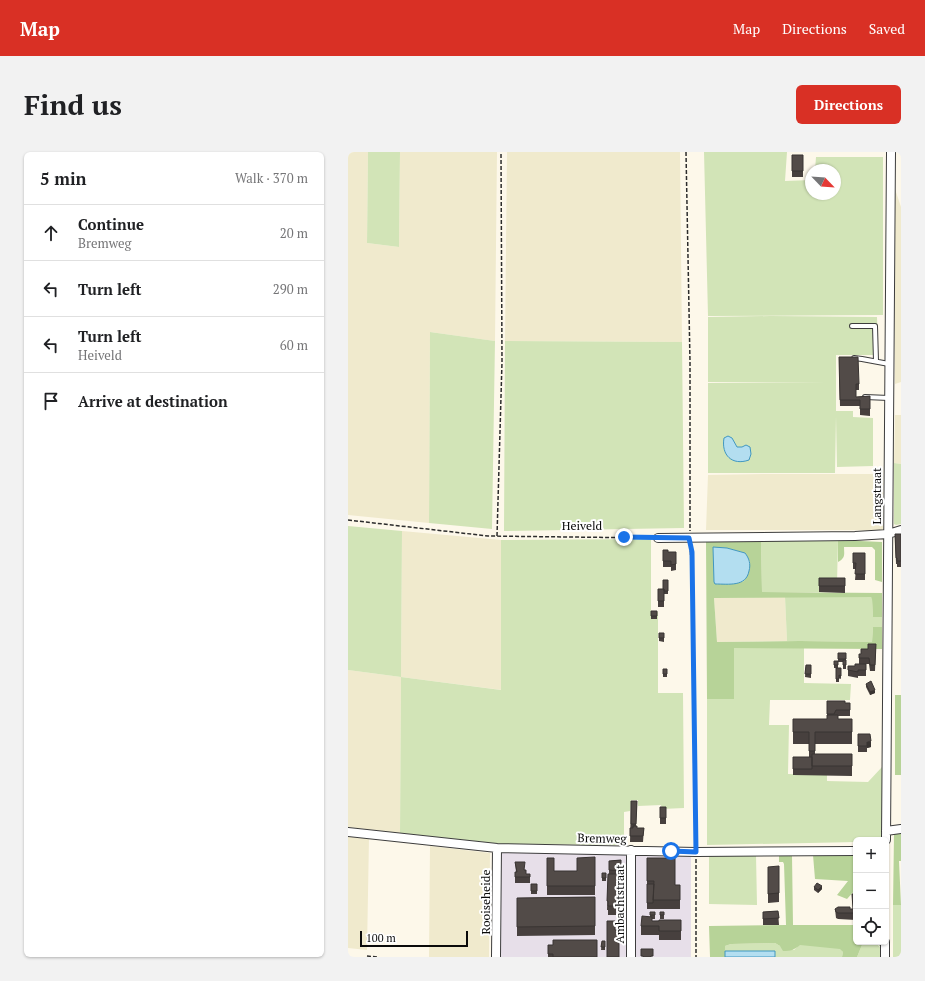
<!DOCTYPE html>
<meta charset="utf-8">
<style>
:root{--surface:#fff;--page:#f2f2f2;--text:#202124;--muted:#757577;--line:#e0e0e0;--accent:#d93025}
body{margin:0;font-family:"PT Serif",serif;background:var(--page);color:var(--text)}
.controls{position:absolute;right:12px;bottom:12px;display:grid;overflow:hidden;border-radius:6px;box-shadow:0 1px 3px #0004}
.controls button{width:36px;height:36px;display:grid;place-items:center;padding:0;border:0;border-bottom:1px solid var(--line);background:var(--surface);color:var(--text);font:20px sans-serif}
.compass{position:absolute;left:457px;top:12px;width:36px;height:36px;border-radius:50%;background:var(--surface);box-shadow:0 1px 3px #0004;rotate:115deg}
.scale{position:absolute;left:12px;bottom:10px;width:108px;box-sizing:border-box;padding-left:4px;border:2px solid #0a0a0a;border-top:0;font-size:11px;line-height:14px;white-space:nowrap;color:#0a0a0a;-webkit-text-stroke:3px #fff;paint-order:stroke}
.stop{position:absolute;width:12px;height:12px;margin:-9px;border:3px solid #1a73e8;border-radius:50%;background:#fff}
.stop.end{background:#1a73e8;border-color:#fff;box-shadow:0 1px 4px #0008}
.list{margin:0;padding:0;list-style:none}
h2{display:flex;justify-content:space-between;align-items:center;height:52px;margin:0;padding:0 16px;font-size:17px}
h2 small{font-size:13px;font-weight:400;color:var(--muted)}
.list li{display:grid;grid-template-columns:26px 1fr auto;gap:12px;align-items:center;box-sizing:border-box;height:56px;padding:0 16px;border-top:1px solid var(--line)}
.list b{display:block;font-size:15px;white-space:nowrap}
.list p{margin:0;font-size:13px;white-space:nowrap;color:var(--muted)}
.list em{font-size:13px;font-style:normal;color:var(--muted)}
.icon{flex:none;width:22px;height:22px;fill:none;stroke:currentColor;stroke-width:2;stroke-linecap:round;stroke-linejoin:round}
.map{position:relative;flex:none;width:553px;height:805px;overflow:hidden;border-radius:6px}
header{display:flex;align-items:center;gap:24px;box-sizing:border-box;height:56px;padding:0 20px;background:var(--accent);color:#fff}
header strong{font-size:19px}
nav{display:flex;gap:22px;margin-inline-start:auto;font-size:14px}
.intro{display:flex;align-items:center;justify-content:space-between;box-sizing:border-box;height:96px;padding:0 24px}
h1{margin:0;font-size:28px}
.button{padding:10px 18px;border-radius:6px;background:var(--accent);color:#fff;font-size:14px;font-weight:700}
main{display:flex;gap:24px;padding:0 24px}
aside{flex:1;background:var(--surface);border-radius:6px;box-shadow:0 1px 3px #0004}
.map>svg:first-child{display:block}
.industrial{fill:#e7dfe9}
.farmland{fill:#f0eacd}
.green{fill:#d2e4b7}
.forest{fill:#b7d398;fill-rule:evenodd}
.water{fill:#b3def0;stroke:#4197c0}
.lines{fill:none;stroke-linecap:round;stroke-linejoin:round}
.service-casing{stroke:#3d3d3d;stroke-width:6}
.minor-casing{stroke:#3d3d3d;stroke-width:10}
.path{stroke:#2c2c2c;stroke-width:1.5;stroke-dasharray:4 2;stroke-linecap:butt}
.service{stroke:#fff;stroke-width:4}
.minor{stroke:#fff;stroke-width:8}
.wall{fill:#47403e}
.shaded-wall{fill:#393432}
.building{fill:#524b48;stroke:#393432}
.route{stroke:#1a73e8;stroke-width:5}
.labels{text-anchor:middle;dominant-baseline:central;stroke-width:4;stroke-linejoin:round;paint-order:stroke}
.street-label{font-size:12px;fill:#0a0a0a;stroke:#fff}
</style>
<header>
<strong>Map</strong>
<nav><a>Map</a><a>Directions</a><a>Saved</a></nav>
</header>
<div class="intro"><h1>Find us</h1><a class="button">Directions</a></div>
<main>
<aside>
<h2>5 min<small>Walk · 370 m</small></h2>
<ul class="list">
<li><svg class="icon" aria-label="ahead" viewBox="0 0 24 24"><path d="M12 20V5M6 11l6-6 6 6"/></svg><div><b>Continue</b><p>Bremweg</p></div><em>20 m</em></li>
<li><svg class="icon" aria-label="left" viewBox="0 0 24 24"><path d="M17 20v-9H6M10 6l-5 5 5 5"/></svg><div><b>Turn left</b></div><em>290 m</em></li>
<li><svg class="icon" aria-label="left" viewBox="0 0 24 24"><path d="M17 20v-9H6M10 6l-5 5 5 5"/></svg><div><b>Turn left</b><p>Heiveld</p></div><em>60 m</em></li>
<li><svg class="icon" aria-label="arrive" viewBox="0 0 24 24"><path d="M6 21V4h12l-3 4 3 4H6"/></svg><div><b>Arrive at destination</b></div></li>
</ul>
</aside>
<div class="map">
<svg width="553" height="805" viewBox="0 0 553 805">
<rect width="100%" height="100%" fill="#fdf8ea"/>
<path class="industrial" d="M150 701H343V805H149Z"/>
<path class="farmland" d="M0 0H20L19 91 51 95 52 0H149L147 189 82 180 81 371 0 363Z
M159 0H332L334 190 157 189Z
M546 34 553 55V230L547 232Z
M547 263H553V312L546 311Z
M417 322H535V380L509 378H358L360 323Z
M54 379 153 388 154 538 53 525 52 681 0 675V518L53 525Z
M437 445 439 489 369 490 366 446Z
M0 684 21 686 19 798 0 796Z
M82 694 142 701 141 805H81Z"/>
<path class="green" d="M20 0H52L51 95 19 91Z
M356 0H439L437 29 463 28V42H487V18H467L468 5H535V163L360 164Z
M422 164 529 165 530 203H488V259H505V265L525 266V314L489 315 488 264 487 321H360V231L480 230H360V165Z
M82 180 147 189 144 377 81 371Z
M157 189 334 190 336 376 156 379Z
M546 311 553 312V372L548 373 546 372Z
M0 374 54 379 53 525 153 538V388L303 387V459L310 460V541H335L336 656 314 657 313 653 290 654V648H283L282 659 276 660V693L155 692 52 681 53 525 0 518Z
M490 388 489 431 472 440H414L413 389Z
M437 445H523L524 446 525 465H534V475H525L524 490 439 489Z
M386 496H456V531L503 532 502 548H422L421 573H441L440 622 479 623V629L520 630 534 615V688H508V690L359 693V547H385Z
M361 703H408L409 753 361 752Z
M545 753H553V805H545Z
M520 790C531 791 534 795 534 805H509L514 793Z
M427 791 432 794 446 798 452 792 492 796 495 800 494 805H427L426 799H377V794L383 792Z"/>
<path class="forest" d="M490 388 534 390V430L527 428V398L524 395H496C496 402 498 406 490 410Z
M358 389H413L414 440 534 441V465H525L524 447 523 445 366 446 369 490 452 489 524 490 525 475H534V497L386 496V547H359ZM365 396H379L397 401 402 410 396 429 383 432H367Z
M547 543H553V623H547Z
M553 680V709H551L553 753H545L546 682Z
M431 703H444L445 773H508V790H534V797C529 789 522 789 514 793L509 805H494L495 800 492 797 452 793C446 798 443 799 435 799L432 794 427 791 383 792 377 794V805H362L361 774 438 773 436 712 435 710H431Z
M465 703H508V737L499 747 489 743 500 729 467 727Z"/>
<path class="water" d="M380 284 384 286 389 295H394L398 293 402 295 403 302 401 308C384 314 373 303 376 286Z
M365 395 379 396 397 401C401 406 403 412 401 419 398 435 381 432 367 432L366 430Z
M377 799H427V805H377Z"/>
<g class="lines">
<g class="service-casing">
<path id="service" d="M504 174H527L528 209
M506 206 514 207 541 212
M517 245 541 246"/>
</g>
<g class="minor-casing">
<path id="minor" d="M310 386 507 384 540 382 553 378
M538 679 553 677
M0 680 149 696 348 700 508 699
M538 688 543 0
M537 790V805
M148 805 149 696
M283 805V698"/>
</g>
<path class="path" d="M338 0 342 210V379
M0 368 140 384 303 386
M149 384 154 210 153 0
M342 393 344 427 347 693
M348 707V805
M19 804 29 805"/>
<use href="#service" class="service"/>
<use href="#minor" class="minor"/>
</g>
<path class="wall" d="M455 3V25H444V19Z
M491 205 511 232V238H508V245L522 244V264L512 263V254H492Z
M547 382H553V415H549V412H548Z
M315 398 320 400H328V418L323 419V415H315Z
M505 401H517V428H507L508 417H505Z
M471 426H497V441L471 440Z
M320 428V442H316V455H310V437H315Z
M303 459H309V467H303Z
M311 481H316V490L311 489Z
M528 492 527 519H522L521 512H516H518V524H510V526L500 524V514H507L511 512V502H513Z
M490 501H498V517H495V510H490Z
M486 509H490V516H486Z
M458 513H463V526L457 525Z
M488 516H493V527L491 526V530H488Z
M315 517H319V525H315Z
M518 532 527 541 522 543 518 535Z
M479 549 497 551H502V564H490V567H504V592H467V602H504V624L445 623V605H461V592H445V567H479Z
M510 582 523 595 519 596V600H510Z
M283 649H289L288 674 289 676H296L295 690H282Z
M312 655H318V672H312Z
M247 705V743H199V706L206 719H229Z
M299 706 327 733H332V757H299Z
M273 708V725H271V758H268V763H260V758H259L260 722H261V709Z
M167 710 177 718 178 722H182V731H167V720H168Z
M431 714V750L420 751V724Z
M254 721H258V729H254Z
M183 732H189V742H183Z
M466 735 474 737 470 741 466 738Z
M508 742V768L490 767 488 766 487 757H505Z
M247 745V783L169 784V746Z
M430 759 431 773H415V760Z
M302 760H307V767H304V769L333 768V788H311V783H293V774L302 765Z
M312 760H316V767H312Z
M254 789H257V798H253Z
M200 793 249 805H200Z"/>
<path class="shaded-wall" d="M527 538V541L522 543V540Z
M523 589V595L519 596V590Z
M474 734V737L470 741V738Z"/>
<path class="building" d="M444 3H455V19H444Z
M491 205H510L511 232H508V245L522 244V257H512V248H492Z
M547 382H553V409H549V406H548Z
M315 398H320V400H328V412L323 413V409H315Z
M505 401H517V422H507L508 411H505Z
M471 426H497V434H471Z
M315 428H320V439H316V437H315Z
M310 437H316V449H310Z
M303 459H309V464H303Z
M311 481H316V486H311Z
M520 492H528L527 513H522L521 506H511V502H513V497H520Z
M490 501H498V507H490Z
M495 508H498V513H495Z
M486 509H490V513H486Z
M507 512H518V518H510V520L500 518V514H507Z
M458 513H463V522H457Z
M488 516H493V524L491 523V527H488Z
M315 517H319V522H315Z
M523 529 527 538 522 540 518 532Z
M479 549H497V551H502V558H488L486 562H479Z
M479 563H490V567H504V580H467V599H461V580H445V567H479Z
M510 582H522L523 589 519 590V594H510Z
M464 602H504V614H464Z
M445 605H464V617H445Z
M283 649H289L288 672H283Z
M312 655H318V666H312Z
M285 674H289V676H296L295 684H282V676H285Z
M247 705V734H199V706H206V719H229V706Z
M299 706H327V733H332V748H305L306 729H299Z
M273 708V719L261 718V709Z
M167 710H177L176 718H178V722H182V725H167V720H169Z
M431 714V741L420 742V715Z
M254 721H258V726H254Z
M260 722H271V749H268V754H260V749H259Z
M469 731 474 734 470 738 466 735Z
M183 732H189V739H183Z
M299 732H306L305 751H299Z
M504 742H508V761H490L488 760 487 757 490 755H502V757H505Z
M247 745V774L169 775V746Z
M430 759 431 766 415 767V760Z
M302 760H307V763H302Z
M312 760H316V763H312Z
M294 764 304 765V769H311V768H333V779H311V774H293Z
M259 769H267V778H271V805H259Z
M205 788H249V805H205V802H200V793H205Z
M254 789H257V795H253Z
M293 797H305V804H303V805H295V804H293Z"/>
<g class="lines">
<path class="route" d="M276 385 341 386 344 400 348 700 323 699"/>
</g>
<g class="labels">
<g class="street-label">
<text transform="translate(528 344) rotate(-90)">Langstraat</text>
<text x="234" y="373">Heiveld</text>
<text transform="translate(254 686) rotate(1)">Bremweg</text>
<text transform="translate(137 750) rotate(-90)">Rooiseheide</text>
<text transform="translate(271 752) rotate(-90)">Ambachtstraat</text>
</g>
</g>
</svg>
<div class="controls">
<button>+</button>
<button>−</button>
<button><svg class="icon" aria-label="locate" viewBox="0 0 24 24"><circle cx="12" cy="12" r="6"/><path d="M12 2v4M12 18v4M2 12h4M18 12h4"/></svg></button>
</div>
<svg class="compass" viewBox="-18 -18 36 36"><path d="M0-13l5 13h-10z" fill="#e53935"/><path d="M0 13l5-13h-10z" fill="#757577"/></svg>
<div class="scale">100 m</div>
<div class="stop" style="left:323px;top:699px"></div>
<div class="stop end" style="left:276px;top:385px"></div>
</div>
</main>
